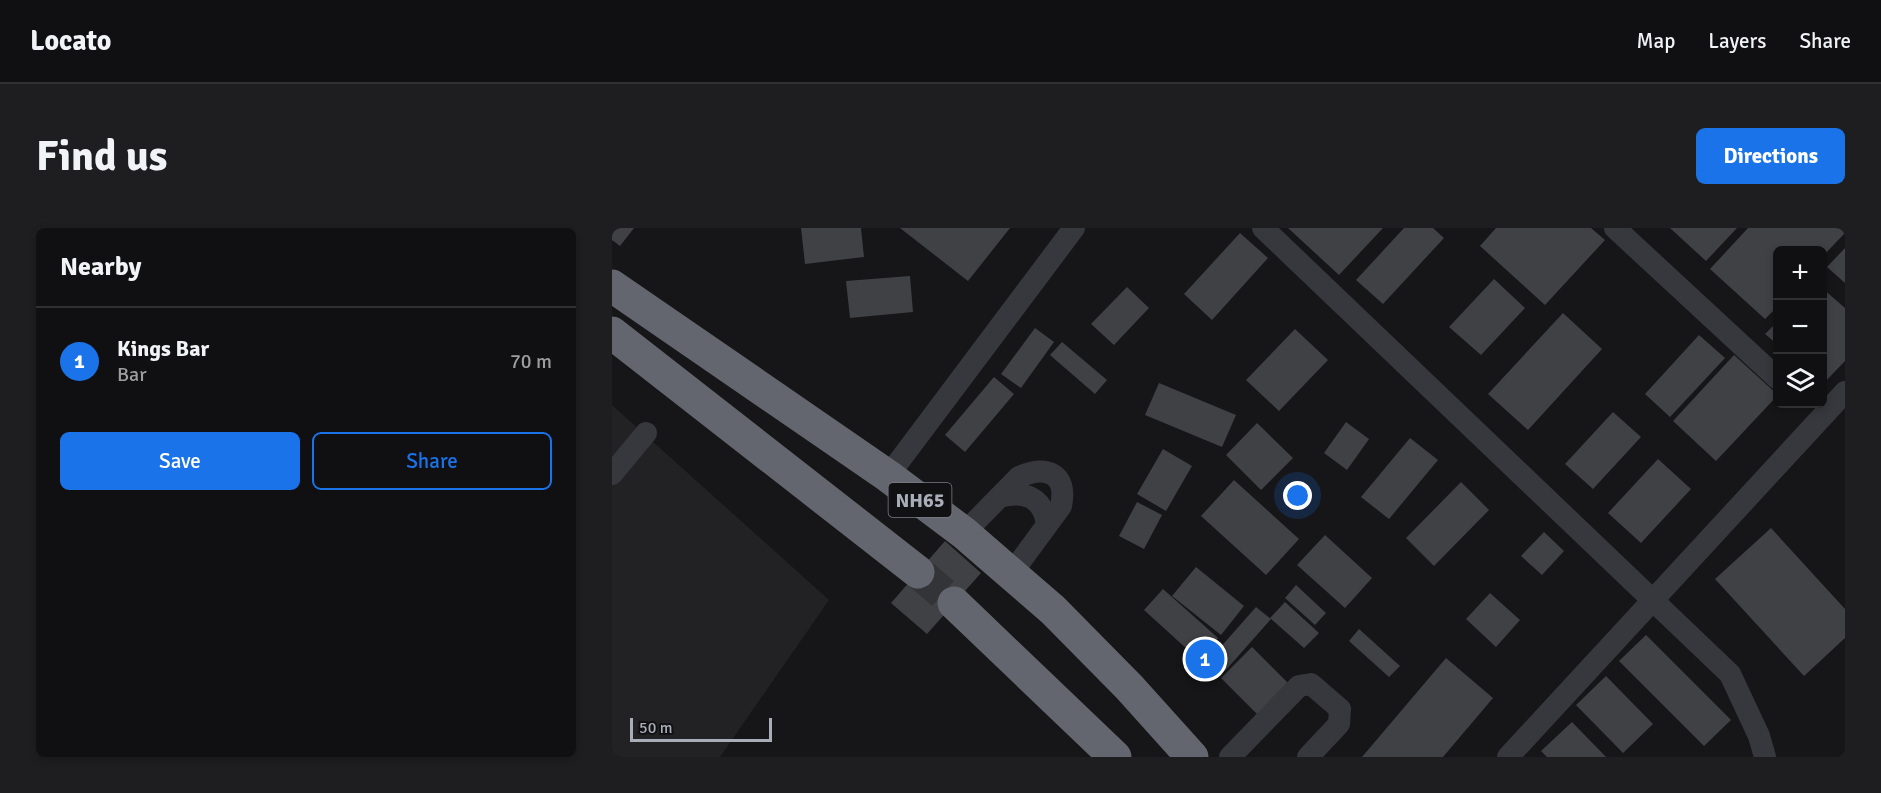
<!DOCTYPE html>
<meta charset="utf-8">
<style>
:root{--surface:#101012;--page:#1e1e20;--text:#f1f3f6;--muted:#9c9d9f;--line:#303032;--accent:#1a73e8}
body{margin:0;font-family:Signika,sans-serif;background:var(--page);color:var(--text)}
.controls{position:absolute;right:18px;top:18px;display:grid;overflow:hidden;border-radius:9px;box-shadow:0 3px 9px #0003}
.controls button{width:54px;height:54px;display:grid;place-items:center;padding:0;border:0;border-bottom:2px solid var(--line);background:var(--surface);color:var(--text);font:30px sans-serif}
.scale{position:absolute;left:18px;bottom:15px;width:142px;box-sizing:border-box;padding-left:6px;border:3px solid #a8adb8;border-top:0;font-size:16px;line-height:21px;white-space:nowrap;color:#a8adb8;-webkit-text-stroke:4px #111113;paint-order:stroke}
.you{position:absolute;left:686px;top:268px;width:21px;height:21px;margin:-15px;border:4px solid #fff;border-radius:50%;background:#1a73e8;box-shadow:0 0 0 9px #1a73e833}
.badge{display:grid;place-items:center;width:39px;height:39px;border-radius:50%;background:var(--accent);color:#fff;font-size:20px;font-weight:700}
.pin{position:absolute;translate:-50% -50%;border:3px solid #fff;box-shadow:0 2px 6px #0006}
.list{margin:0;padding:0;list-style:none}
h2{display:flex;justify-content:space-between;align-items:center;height:78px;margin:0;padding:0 24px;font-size:26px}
h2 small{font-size:20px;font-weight:400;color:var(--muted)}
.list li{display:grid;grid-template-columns:39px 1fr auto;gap:18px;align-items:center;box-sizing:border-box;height:108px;padding:0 24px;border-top:2px solid var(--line)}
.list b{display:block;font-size:22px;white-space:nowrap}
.list p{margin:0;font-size:20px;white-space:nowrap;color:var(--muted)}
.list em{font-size:20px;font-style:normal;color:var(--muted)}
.actions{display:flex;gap:12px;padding:18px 24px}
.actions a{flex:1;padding:14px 0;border:2px solid var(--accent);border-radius:9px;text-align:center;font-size:21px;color:var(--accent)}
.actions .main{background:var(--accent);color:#fff}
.icon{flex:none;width:33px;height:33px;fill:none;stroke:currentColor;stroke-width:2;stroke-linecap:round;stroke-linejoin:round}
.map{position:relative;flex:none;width:1233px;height:529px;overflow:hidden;border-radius:9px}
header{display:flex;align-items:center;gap:36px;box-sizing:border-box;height:84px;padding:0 30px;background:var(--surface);border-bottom:2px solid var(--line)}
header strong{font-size:28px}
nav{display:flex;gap:33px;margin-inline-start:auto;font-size:21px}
.intro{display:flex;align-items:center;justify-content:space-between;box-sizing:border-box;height:144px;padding:0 36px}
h1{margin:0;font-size:42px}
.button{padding:15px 27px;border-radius:9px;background:var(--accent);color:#fff;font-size:21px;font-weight:700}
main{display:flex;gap:36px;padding:0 36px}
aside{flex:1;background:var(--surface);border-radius:9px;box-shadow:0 3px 9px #0003}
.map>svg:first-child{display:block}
.built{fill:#222225}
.building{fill:#404145}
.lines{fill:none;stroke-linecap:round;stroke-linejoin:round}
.highway-tunnel{stroke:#333438;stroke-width:33;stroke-dasharray:33 16;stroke-linecap:butt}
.minor{stroke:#37383d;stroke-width:22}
.highway{stroke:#63666e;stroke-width:33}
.labels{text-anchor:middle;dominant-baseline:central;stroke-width:4.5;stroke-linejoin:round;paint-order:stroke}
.shield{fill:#111113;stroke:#7b7e86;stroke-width:1.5}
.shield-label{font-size:20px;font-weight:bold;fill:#a8adb8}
</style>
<header>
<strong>Locato</strong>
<nav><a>Map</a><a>Layers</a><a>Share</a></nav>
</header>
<div class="intro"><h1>Find us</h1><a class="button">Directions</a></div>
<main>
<aside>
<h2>Nearby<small></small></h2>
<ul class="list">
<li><span class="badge">1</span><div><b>Kings Bar</b><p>Bar</p></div><em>70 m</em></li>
</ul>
<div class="actions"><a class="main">Save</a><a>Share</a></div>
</aside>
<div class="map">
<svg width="1233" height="529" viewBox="0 0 1233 529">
<rect width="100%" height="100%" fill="#161618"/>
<path class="built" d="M0 177 217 372 108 529H0Z"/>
<path class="building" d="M0 0H22L8 18 0 12Z
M189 0H249L252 29 193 36Z
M288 0H398L356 53Z
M676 0H771L727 47Z
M792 0H821L832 10 771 76 744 52Z
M884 0H979L993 12 933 77 868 18Z
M1058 0H1125L1094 33Z
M1136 0H1233V5L1210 29V22H1166V78L1153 91 1098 41Z
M628 5 656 30 600 92 572 66Z
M1233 20V55L1215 39Z
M298 48 301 84 238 90 234 53Z
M882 51 913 80 869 127 837 99Z
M515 59 537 80 502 117 479 96Z
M1210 60 1233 80V133L1210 157Z
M951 85 990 121 916 202 876 166Z
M1166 93V117L1153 106Z
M423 100 442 114 409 160 389 146Z
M683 101 716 132 667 183 634 152Z
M1087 107 1113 130 1058 189 1033 166Z
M450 114 495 152 483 166 438 127Z
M1122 127 1166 167 1104 233 1061 193Z
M382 149 402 166 353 224 333 207Z
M547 155 624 187 610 219 533 187Z
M1001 184 1029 209 981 261 953 236Z
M734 194 757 211 735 242 712 225Z
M645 195 681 230 649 262 614 227Z
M798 210 826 232 777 291 749 269Z
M551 221 580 238 554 283 525 266Z
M1046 231 1079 261 1029 315 996 285Z
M622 252 687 311 654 347 589 288Z
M849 254 877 282 822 338 794 310Z
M525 274 550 287 532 321 507 308Z
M1159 300 1233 381V410L1192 448 1103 351Z
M932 304 952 323 930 347 909 328Z
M713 307 760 350 733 380 685 337Z
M333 313 369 345 315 406 279 375Z
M584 339 632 378 609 407 560 368Z
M684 357 714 385 703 397 673 370Z
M551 361 606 410 587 432 532 382Z
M878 365 908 392 884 419 854 391Z
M673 374 707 405 692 420 658 390Z
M644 379 659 391 613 443 599 430Z
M747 401 788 438 777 449 737 413Z
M1034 407 1119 492 1092 518 1007 433Z
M640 419 680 459 649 490 609 450Z
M834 430 881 470 831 529H750Z
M994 448 1041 496 1011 525 964 477Z
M960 494 994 529H935L929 523Z"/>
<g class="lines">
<path class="highway-tunnel" d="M306 344 342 375"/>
<path class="minor" d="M651 0 1118 446 1147 508 1153 529
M1003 0 1166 151
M0 246 34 205
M276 248 462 0
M387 269C412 262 431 269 435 296
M352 305 407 249C434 237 456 245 449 278L399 346
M618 529 687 458 699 456 728 481 727 496 696 529
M896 529 1233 164"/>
<path class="highway" d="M0 58 276 248 352 305 441 382 517 459 580 529
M0 105 306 344
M342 375 503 529"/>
</g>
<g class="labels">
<rect class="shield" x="276.5" y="255" width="63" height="34" rx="4.5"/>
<g class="shield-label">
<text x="308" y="272">NH65</text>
</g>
</g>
</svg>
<div class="controls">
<button>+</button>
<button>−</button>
<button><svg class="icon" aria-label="layers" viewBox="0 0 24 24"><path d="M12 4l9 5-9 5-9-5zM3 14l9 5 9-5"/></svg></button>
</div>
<div class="scale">50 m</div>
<div class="you"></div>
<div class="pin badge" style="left:593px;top:431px">1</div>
</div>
</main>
